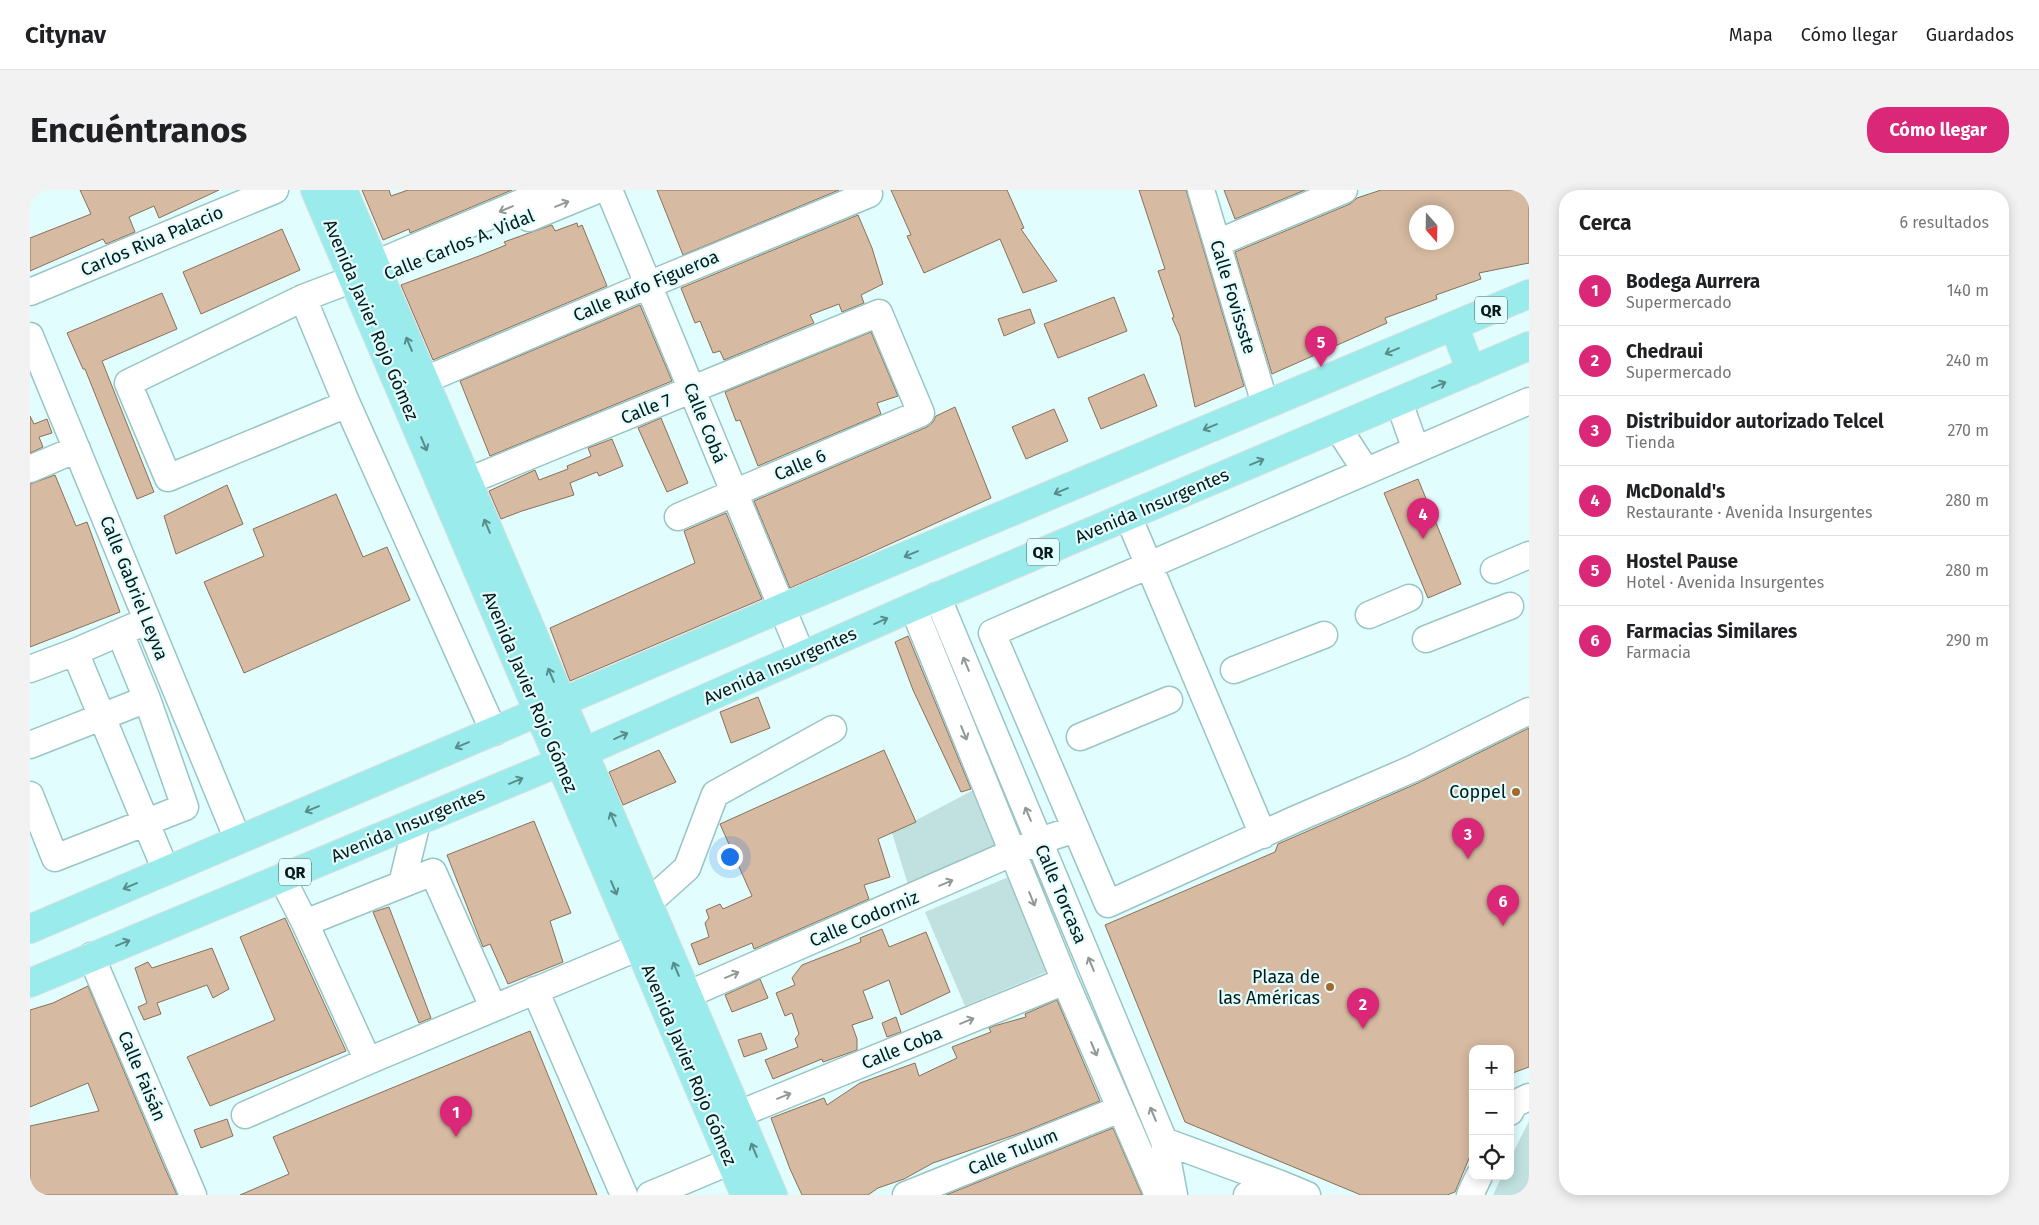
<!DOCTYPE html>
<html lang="es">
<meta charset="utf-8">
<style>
:root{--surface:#fff;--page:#f2f2f2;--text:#202124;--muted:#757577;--line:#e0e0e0;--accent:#db2777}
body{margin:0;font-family:"Fira Sans",sans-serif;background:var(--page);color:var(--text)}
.controls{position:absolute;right:15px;bottom:15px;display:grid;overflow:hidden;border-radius:10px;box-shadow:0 2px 12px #0003}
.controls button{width:45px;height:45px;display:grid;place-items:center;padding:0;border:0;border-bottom:1px solid var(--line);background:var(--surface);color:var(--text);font:25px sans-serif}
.compass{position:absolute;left:1379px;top:15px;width:45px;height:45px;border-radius:50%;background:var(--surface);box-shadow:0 2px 12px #0003;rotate:160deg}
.you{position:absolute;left:699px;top:666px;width:18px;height:18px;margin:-12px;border:4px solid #fff;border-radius:50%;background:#1a73e8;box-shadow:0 0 0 8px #1a73e833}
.badge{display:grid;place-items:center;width:32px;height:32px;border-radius:50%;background:var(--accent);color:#fff;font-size:16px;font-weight:700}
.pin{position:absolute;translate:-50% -41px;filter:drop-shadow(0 1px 2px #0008)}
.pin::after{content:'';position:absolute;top:26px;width:18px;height:15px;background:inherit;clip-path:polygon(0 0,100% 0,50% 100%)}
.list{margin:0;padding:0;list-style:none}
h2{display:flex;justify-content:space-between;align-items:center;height:65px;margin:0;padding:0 20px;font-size:21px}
h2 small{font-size:16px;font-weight:400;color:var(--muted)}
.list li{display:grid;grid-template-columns:32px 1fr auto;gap:15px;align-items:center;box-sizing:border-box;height:70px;padding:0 20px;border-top:1px solid var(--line)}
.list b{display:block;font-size:19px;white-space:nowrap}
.list p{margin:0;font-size:16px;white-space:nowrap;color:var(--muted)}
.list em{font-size:16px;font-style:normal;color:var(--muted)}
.icon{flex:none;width:28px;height:28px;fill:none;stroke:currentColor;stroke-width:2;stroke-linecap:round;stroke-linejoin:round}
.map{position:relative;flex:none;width:1499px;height:1005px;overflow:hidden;border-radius:20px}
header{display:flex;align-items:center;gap:30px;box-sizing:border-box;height:70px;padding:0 25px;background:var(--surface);border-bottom:1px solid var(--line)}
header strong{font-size:24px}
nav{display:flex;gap:28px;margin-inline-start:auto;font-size:18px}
.intro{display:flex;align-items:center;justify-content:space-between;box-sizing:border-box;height:120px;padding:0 30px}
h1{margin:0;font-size:35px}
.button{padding:12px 22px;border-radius:20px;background:var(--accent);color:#fff;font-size:18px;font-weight:700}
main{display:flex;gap:30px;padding:0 30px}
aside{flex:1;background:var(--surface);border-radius:20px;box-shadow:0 2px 12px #0003}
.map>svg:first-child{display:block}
.green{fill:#c1e0e0}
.building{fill:#d6baa1;stroke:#8a7059;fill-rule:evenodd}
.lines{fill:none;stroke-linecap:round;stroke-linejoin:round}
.minor-casing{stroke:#99c5c5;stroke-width:29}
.major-casing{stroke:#dcdfdf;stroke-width:30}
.minor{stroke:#fff;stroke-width:26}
.major{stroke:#9aebeb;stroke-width:28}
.oneway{stroke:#909898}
.oneway2{stroke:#588c8c}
.poi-dot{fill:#a5682b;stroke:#e2fdfd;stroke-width:2}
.labels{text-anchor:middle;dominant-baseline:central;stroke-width:4.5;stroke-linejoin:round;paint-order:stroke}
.shield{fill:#e2fdfd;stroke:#495d5d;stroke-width:1}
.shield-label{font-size:16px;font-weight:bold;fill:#081919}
.street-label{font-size:18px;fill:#081919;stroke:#e2fdfd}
.poi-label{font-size:18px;fill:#081919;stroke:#e2fdfd;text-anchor:end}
</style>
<header>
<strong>Citynav</strong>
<nav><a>Mapa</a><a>Cómo llegar</a><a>Guardados</a></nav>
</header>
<div class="intro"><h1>Encuéntranos</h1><a class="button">Cómo llegar</a></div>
<main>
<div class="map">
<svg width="1499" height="1005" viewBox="0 0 1499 1005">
<rect width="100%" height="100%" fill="#e2fdfd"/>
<path class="green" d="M949 597 974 661 880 701 862 643Z
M981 686 1021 780 935 816 895 722Z
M1499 931V1005H1463L1472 986H1480V969Z"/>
<path class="building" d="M50 0H189L129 28 124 16 99 27 105 42 76 54 73 49 0 81V48L61 24Z
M332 0H359L361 6 378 0H482L380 43 379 39 353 50Z
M627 0H809L653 65Z
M861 0H977L994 38 991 39 1027 91 993 103 970 49 894 83 877 46 881 45Z
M1109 0H1156L1214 196 1165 217 1150 146 1142 128 1144 127 1128 81 1135 79Z
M1194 0H1275L1205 29Z
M1351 0H1499V73L1449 83 1451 89 1406 105 1407 109 1355 128 1357 133 1242 184 1205 62 1320 14 1327 8ZM1386 22H1416V52H1386Z
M828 25 842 58 853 94 831 105 834 113 812 122 809 114 780 125 784 133 694 170 690 161 683 163 670 131 665 133 651 98Z
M547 33 548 37 552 35 577 96 403 170 371 95 449 66 476 55 474 52 499 43 522 35 525 41Z
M252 39 270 80 171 124 153 82Z
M132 103 147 139 72 171 124 302 107 309 55 179H53L37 143Z
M1084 107 1097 141 1028 168 1014 134Z
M610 115 642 191 460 266 430 191Z
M1000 119 1005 133 974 146 968 129Z
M841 142 868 206 847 213 851 224 728 276 710 230 706 231 695 202Z
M1114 184 1127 216 1071 239 1058 208Z
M925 217 961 308 827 369 760 398 724 311 897 237 903 232 906 226Z
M1024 219 1038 251 996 269 982 237Z
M0 226 4 234 17 229 22 243 9 247 13 257 0 263Z
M631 228 658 293 637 302 608 238Z
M582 249 593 276 569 286 567 282 540 293 544 305 492 321 471 329 459 301 505 280 509 290 538 279 537 276 561 266 558 258Z
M25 285 46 336 57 332 90 422 0 457V294Z
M1388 289 1431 394 1398 408 1354 303Z
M197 295 213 334 146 364 134 326Z
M306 304 333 367 357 357 380 410 214 483 174 392 234 366 223 339Z
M696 323 732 409 540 491 520 438 665 373 654 341Z
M878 446 941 599 931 602 883 500 865 452Z
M728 507 740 538 701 553 690 522Z
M1499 538V877L1480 884V859H1443V959L1425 1002 1417 1005H1331L1155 932 1075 735 1245 662 1248 654 1388 593Z
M629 560 646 592 593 615 579 582Z
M854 560 886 632 848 649 860 687 834 695 839 709 724 759 722 753 669 775 661 754 679 747 675 733 679 728 676 720 690 714 693 719 722 706 690 634Z
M504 631 541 723 520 731 533 772 478 794 460 754 453 757 417 665Z
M359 717 401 828 389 833 343 722Z
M255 728 316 861 180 916 157 867 245 830 210 747Z
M852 739 859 757 896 742 920 802 871 825 859 790 833 801 843 828 822 835 827 849V860L793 872 792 869 743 889 735 870 768 857 765 849 769 844 762 823 755 826 746 803 765 795 762 788 772 775 831 752 830 748Z
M182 758 199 799 183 808 177 795 127 813 131 824 114 830 108 817 117 813 105 778 118 772 122 778Z
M730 789 738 808 702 822 695 805Z
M58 796 134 976 147 1005H0V936L69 921 58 893 0 917V820L23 813Z
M1027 810 1070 911 993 942 903 973 874 989 848 998 838 1005H772L760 979 741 928 794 908 797 915 830 893 885 873 889 886 927 868 922 857 961 842 959 838 964 836 996 827 995 824Z
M866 827 871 842 857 847 852 833Z
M500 841 567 1005H210L259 984 243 947Z
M731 843 737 859 714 867 708 850Z
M197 929 203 946 171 958 164 940Z
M1083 938 1112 1005H916Z"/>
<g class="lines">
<g class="minor-casing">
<path id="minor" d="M579 0 772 466
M1171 0 1235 214
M499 28 567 0
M1187 53 1314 0
M0 102 245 0
M273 108 317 214 464 542
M0 146 208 650
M395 190 618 95 839 4
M1499 211 962 443 1078 714 1266 629 1382 579 1499 521
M1369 212 1386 260
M317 214 138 288 98 193 273 108 323 89 345 74 521 0
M1308 238 1336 281
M0 279 47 259
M438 291 849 123 891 223 648 327
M1098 326 1233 645
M1464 380 1499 365
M907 406 1134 951 1144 1005
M883 417 1035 791 1128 1005
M1339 425 1379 408
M1396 449 1480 416
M45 462 136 681
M0 479 45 462 105 436
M1204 480 1294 445
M1050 547 1139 510
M0 555 117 509
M0 605 25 668 155 617 117 509 90 443
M252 688 275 733 338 871
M372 694 387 632
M618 713 657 678 685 604 803 539
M275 733 403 682 463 817
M61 766 163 1005
M505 800 594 1005
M657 805 1009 651 1046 639
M1480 922 1484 914 1499 907
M709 924 1035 791
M215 925 338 871 609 757
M1134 951 1248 993 1277 1005
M620 1005 701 971
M876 1005 1090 919
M1217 1005 1248 993
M1440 1005 1449 986"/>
</g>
<g class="major-casing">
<path id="major" d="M285 0 715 1005
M313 0 743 1005
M1424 136 1441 181
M0 739 752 418 1499 104
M0 793 554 562 883 417 1499 156"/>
</g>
<use href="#minor" class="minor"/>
<use href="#major" class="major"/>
</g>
<defs><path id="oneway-shaft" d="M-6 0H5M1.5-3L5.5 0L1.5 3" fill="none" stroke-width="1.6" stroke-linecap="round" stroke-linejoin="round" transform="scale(1.25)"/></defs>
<g class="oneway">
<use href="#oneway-shaft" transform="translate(532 14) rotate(-22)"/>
<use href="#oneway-shaft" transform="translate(476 19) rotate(157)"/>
<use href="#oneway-shaft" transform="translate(936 474) rotate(-113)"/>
<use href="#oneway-shaft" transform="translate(934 543) rotate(68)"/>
<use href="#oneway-shaft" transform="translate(998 624) rotate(-113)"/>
<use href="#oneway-shaft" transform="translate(916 693) rotate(-23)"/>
<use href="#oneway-shaft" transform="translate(1002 709) rotate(68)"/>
<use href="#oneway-shaft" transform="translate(1061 774) rotate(-113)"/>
<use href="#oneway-shaft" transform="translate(702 785) rotate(-23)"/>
<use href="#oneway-shaft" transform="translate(937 831) rotate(-22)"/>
<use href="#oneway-shaft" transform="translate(1064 859) rotate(67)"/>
<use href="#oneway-shaft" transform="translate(754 906) rotate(-22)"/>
<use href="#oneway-shaft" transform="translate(1123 924) rotate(-113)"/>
</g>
<g class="oneway2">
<use href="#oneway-shaft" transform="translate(379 154) rotate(-113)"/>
<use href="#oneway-shaft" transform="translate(1362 161) rotate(157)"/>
<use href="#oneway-shaft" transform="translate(1409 195) rotate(-23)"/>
<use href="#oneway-shaft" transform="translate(1180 237) rotate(157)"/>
<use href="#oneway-shaft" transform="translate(394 254) rotate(67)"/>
<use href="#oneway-shaft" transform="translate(1227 272) rotate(-23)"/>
<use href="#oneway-shaft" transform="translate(1031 301) rotate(157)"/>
<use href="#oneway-shaft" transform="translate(457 336) rotate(-113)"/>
<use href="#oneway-shaft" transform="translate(881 364) rotate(157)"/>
<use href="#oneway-shaft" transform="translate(851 431) rotate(-24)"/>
<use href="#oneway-shaft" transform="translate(521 485) rotate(-113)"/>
<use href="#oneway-shaft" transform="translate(591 546) rotate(-24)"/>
<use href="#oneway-shaft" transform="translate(432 555) rotate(157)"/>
<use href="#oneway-shaft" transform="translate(486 591) rotate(-23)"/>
<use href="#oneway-shaft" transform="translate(282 619) rotate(157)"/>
<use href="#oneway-shaft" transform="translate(583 629) rotate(-113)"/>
<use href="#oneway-shaft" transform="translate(100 696) rotate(157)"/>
<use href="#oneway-shaft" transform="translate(584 698) rotate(67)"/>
<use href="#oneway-shaft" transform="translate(93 753) rotate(-22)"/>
<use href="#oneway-shaft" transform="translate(646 779) rotate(-113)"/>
<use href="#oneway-shaft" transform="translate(724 960) rotate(-113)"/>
</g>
<g class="poi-dot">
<circle cx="1486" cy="602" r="5"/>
<circle cx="1300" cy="797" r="5"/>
</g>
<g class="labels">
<g class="shield">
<rect x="1445" y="106.5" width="32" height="27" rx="4"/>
<rect x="997" y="348.5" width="32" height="27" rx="4"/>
<rect x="249" y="668.5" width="32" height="27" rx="4"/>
</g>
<g class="shield-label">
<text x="1461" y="120">QR</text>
<text x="1013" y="362">QR</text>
<text x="265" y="682">QR</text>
</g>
<g class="street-label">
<text transform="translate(122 51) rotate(-23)">Carlos Riva Palacio</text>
<text transform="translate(429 55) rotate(-22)">Calle Carlos A. Vidal</text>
<text transform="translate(616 96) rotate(-23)">Calle Rufo Figueroa</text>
<text transform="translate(1203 107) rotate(73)">Calle Fovissste</text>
<text transform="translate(341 130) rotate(67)">Avenida Javier Rojo Gómez</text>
<text transform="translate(616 219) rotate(-22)">Calle 7</text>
<text transform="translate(675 233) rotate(68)">Calle Cobá</text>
<text transform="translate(770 275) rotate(-23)">Calle 6</text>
<text transform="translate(1122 316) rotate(-23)">Avenida Insurgentes</text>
<text transform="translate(104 398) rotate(68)">Calle Gabriel Leyva</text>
<text transform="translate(750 476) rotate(-24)">Avenida Insurgentes</text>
<text transform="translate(500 502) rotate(67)">Avenida Javier Rojo Gómez</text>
<text transform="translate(378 635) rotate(-23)">Avenida Insurgentes</text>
<text transform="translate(1031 704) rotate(67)">Calle Torcasa</text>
<text transform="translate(834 729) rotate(-23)">Calle Codorniz</text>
<text transform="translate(872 858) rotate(-22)">Calle Coba</text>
<text transform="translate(659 875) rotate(67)">Avenida Javier Rojo Gómez</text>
<text transform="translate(112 886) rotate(67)">Calle Faisán</text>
<text transform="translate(983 962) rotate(-22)">Calle Tulum</text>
</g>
<g class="poi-label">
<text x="1476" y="602">Coppel</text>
<text x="1290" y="787">Plaza de<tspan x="1290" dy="21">las Américas</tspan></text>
</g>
</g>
</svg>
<div class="controls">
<button>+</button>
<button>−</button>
<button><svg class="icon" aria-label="locate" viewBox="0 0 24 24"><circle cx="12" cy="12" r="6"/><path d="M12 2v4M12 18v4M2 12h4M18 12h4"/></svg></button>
</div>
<svg class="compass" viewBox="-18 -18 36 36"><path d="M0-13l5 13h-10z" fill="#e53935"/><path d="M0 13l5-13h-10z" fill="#757577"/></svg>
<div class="you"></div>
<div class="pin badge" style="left:426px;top:947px">1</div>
<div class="pin badge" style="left:1333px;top:839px">2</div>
<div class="pin badge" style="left:1438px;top:669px">3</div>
<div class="pin badge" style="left:1393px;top:349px">4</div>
<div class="pin badge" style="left:1291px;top:177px">5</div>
<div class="pin badge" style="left:1473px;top:736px">6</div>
</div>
<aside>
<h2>Cerca<small>6 resultados</small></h2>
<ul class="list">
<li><span class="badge">1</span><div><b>Bodega Aurrera</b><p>Supermercado</p></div><em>140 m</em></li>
<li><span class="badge">2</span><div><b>Chedraui</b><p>Supermercado</p></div><em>240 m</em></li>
<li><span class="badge">3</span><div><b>Distribuidor autorizado Telcel</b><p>Tienda</p></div><em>270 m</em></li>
<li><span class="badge">4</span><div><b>McDonald's</b><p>Restaurante · Avenida Insurgentes</p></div><em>280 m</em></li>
<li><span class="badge">5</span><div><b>Hostel Pause</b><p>Hotel · Avenida Insurgentes</p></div><em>280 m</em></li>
<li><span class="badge">6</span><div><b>Farmacias Similares</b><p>Farmacia</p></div><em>290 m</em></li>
</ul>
</aside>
</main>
